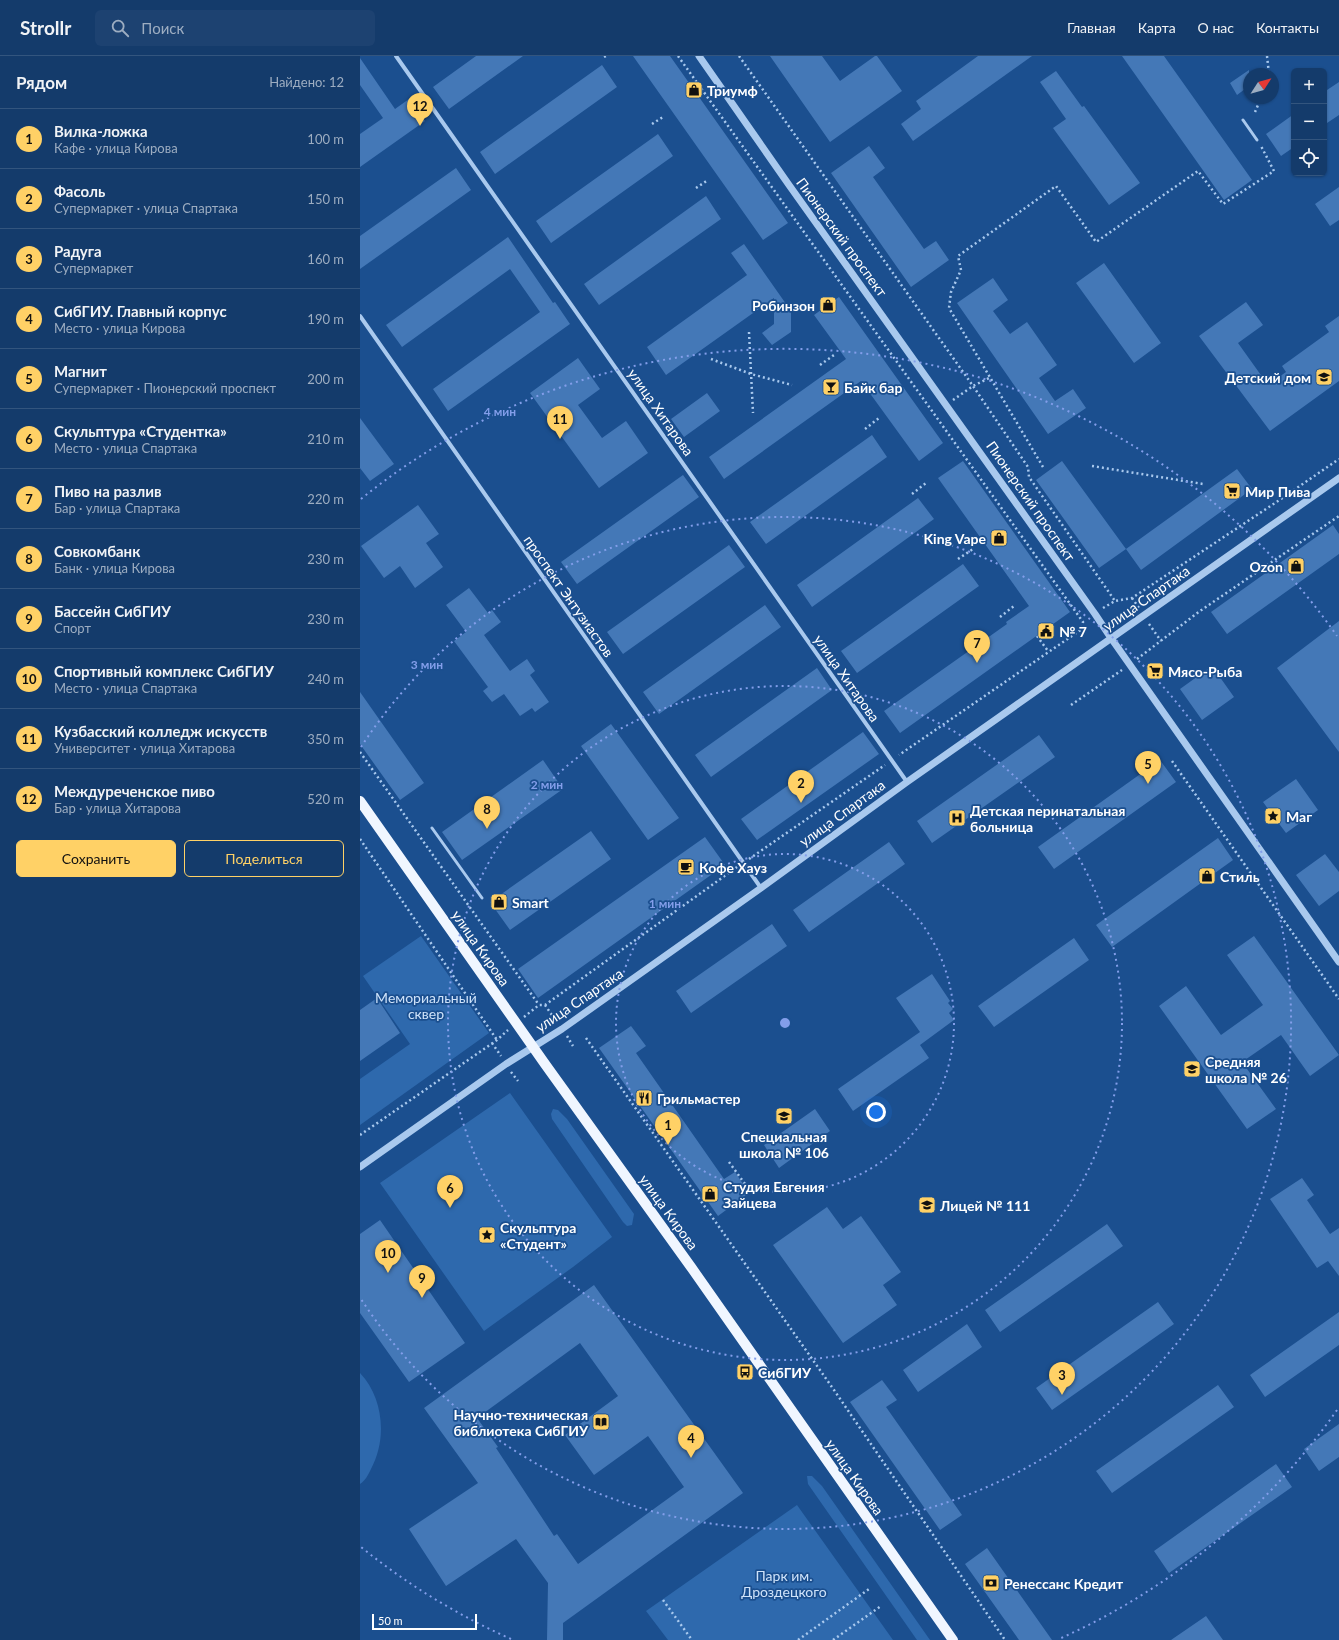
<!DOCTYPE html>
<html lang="ru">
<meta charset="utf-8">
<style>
:root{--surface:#143b6b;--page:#1d4271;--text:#f1f3f6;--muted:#9dadc1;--line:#33557e;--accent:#ffd166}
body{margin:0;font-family:Lato,sans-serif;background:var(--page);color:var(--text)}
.controls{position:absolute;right:12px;top:12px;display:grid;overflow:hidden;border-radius:6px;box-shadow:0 1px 3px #0004}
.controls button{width:36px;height:36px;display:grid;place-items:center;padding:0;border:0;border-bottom:1px solid var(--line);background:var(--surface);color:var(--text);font:20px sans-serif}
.compass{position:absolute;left:883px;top:12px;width:36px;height:36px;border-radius:50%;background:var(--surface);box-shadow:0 1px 3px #0004;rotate:54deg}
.scale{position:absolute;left:12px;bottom:10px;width:105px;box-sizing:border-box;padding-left:4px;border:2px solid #fff;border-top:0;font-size:11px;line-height:14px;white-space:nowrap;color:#fff;-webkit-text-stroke:3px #1b4f8f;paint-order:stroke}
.you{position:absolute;left:516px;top:1056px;width:14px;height:14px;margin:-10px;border:3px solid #fff;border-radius:50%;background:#1a73e8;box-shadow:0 0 0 6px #1a73e833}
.badge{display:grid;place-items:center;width:26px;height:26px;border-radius:50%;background:var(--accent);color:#111;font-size:13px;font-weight:700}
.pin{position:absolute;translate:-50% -33px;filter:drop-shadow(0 1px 2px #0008)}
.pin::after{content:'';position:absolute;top:21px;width:14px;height:12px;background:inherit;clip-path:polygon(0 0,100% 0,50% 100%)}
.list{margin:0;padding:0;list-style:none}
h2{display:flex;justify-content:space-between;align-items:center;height:52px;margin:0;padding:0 16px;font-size:17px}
h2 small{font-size:13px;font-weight:400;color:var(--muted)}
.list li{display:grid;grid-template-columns:26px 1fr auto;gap:12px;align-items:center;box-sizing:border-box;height:60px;padding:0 16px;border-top:1px solid var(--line)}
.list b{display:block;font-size:15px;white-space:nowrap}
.list p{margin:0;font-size:13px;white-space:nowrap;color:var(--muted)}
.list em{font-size:13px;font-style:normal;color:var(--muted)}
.actions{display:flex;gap:8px;padding:12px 16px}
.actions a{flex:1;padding:9px 0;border:1px solid var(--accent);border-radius:6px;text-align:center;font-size:14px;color:var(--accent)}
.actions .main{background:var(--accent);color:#111}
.icon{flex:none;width:22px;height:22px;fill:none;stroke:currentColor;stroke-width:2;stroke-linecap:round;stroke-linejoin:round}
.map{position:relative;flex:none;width:979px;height:1584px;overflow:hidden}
header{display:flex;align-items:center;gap:24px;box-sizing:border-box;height:56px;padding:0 20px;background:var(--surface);border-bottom:1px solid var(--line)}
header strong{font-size:19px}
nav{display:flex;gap:22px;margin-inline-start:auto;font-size:14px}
.search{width:280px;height:36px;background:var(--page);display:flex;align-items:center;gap:10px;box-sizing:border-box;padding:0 14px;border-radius:6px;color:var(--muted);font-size:15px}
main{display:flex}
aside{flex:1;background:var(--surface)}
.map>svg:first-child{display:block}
.green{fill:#2e69ad}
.building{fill:#4478b7;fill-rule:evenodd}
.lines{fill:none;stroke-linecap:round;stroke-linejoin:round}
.path{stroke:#a9c9ee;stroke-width:2.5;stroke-dasharray:2 3;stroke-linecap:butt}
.service{stroke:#a9c9ee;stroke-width:3}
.minor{stroke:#a9c9ee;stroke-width:4}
.tertiary{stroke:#a9c9ee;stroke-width:7}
.primary{stroke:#f0f6ff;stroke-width:10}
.ring{fill:none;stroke:#839eea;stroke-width:2;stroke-dasharray:2 4}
.labels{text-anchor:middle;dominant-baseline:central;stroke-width:3.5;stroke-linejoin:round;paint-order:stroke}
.poi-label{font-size:14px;font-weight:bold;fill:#fff;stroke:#1b4f8f;text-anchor:start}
.street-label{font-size:14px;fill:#fff;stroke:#1b4f8f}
.park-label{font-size:14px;fill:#cfe3fa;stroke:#1b4f8f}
.centre{fill:#839eea;stroke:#1b4f8f;stroke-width:2}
.ring-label{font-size:12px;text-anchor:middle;font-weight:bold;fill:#839eea;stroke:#1b4f8f;stroke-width:3.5;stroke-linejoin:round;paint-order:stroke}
</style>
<header>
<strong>Strollr</strong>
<div class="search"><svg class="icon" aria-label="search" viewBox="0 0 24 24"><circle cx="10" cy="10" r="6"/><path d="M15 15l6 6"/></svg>Поиск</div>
<nav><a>Главная</a><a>Карта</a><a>О нас</a><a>Контакты</a></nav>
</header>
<main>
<aside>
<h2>Рядом<small>Найдено: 12</small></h2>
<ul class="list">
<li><span class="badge">1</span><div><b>Вилка-ложка</b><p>Кафе · улица Кирова</p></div><em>100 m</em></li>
<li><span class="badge">2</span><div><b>Фасоль</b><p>Супермаркет · улица Спартака</p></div><em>150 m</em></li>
<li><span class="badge">3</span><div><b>Радуга</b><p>Супермаркет</p></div><em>160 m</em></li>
<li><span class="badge">4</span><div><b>СибГИУ. Главный корпус</b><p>Место · улица Кирова</p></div><em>190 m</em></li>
<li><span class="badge">5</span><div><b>Магнит</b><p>Супермаркет · Пионерский проспект</p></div><em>200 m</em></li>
<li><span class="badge">6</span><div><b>Скульптура «Студентка»</b><p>Место · улица Спартака</p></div><em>210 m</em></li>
<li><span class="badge">7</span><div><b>Пиво на разлив</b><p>Бар · улица Спартака</p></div><em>220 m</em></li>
<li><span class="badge">8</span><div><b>Совкомбанк</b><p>Банк · улица Кирова</p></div><em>230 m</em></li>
<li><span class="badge">9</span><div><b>Бассейн СибГИУ</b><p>Спорт</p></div><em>230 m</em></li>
<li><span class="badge">10</span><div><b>Спортивный комплекс СибГИУ</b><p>Место · улица Спартака</p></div><em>240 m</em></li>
<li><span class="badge">11</span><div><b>Кузбасский колледж искусств</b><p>Университет · улица Хитарова</p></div><em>350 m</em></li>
<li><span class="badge">12</span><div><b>Междуреченское пиво</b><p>Бар · улица Хитарова</p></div><em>520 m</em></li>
</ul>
<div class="actions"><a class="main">Сохранить</a><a>Поделиться</a></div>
</aside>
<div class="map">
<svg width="979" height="1584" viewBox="0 0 979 1584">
<rect width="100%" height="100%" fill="#1b4f8f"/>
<path class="green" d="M61 880 129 977 0 1069V1023L50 988 3 920Z
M150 1037 252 1181 213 1211 124 1275 20 1127Z
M193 1053 198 1054 207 1063 274 1158 272 1169 267 1170 263 1166 192 1063 191 1058Z
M0 1317C24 1342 27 1384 11 1413 8 1419 6 1424 0 1428Z
M447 1420H452L462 1430 570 1584H557L448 1428Z
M437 1449 533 1584H308L286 1555Z"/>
<path class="building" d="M116 0H163L89 53 73 31Z
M273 0H310L428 167 403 184Z
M410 0H462L480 25 515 0H517L542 35 470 86Z
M618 0H672L553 85 541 68 561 53 556 45Z
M762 0H804L892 124 864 144Z
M0 2 35 53 49 43 65 65 0 111V78L23 62 0 29Z
M242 9 257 31 135 118 120 96Z
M889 14V30L877 39 870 27Z
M696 15 722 51 724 50 780 127 749 149 693 72 706 63 680 26Z
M979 26V59L964 69V36Z
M934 58V91L921 100 906 78Z
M298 78 313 100 191 187 176 165Z
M509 90 525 112 513 121 564 193 576 185 589 204 551 231 471 117Z
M96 112 111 134 0 213V180Z
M979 131V164L970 170 955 148Z
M346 140 361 163 239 249 224 228Z
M148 181 193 247 195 246 210 268 88 355 73 333 180 256 150 213 42 291 26 269Z
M384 188 431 255V276L412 289 402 277 414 268V242L306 319 287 291 387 219 371 197Z
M744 207 801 287 774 307 716 227Z
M633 222 648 244 633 255 650 278 667 266 697 309 679 322 695 345 713 333 726 352 688 378 597 247Z
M479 241 583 387 559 405 501 325 364 423 349 401 486 303 454 259Z
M886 246 903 269 878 287 908 329 926 316 922 310 969 276 965 270 979 260V325L910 375 839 280Z
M218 302 240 333 218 349 242 382 266 365 288 397 239 432 170 337Z
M347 337 360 355 324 381 311 363Z
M0 362 34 408 10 425 0 412Z
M512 379 527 401 406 488 390 466Z
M603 405 710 556 540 677 524 655 647 568 646 566 669 550 578 422Z
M702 405 766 493 739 512 676 424Z
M877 413 892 433 781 514 766 493Z
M323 419 339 441 217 528 201 506Z
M558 442 574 463 452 551 437 529Z
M58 449 79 478 66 487 83 511 55 532 40 510 24 522 1 490Z
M973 469 979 478V498L867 578 851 556Z
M369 489 385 511 263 598 247 576Z
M603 508 619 530 497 617 481 595Z
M109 532 128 557 132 554 141 566 124 579 150 615 167 603 175 615 170 619 189 646 175 656 172 652 160 660 144 638 132 646 123 635 128 631 94 585 106 576 86 549Z
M405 549 421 571 299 658 283 636Z
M979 565V696L917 612Z
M852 610 874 641 842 664 820 633Z
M457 612 472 634 351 721 335 699Z
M0 636 64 727 40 744 0 688Z
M251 668 319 762 288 784 221 690Z
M503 676 519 698 397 784 381 763Z
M679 679 695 701 572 787 557 765Z
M183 704 203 733 102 804 82 776Z
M800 704 816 726 694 813 678 791Z
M936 723 958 754 926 777 903 746Z
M231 775 251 803 150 874 130 846Z
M345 781 365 809 178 942 158 913Z
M858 782 873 804 752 891 736 869Z
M529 786 545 808 449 876 433 854Z
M965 798 979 816V835L959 850 936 819Z
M412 868 427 890 331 957 316 935Z
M894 880 979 999 950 1020 921 979 882 1006 916 1053 887 1073 799 950 826 930 861 979 903 949 867 899Z
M714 882 729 904 634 971 618 950Z
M572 918 590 945 588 947 593 953 589 957 594 964 560 989 569 1002 493 1055 478 1033 560 976 536 942Z
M17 942 40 977 0 1005V954Z
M271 970 286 990 276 997 364 1123 375 1116 389 1137 358 1160 239 992Z
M455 1053 470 1075 419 1112 404 1089Z
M942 1122 954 1139 947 1144 970 1178 979 1172V1220L968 1205 957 1212 910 1143Z
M467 1151 483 1173 501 1160 541 1216 523 1229 537 1249 483 1287 413 1189Z
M20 1164 105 1287 49 1326 0 1257V1178Z
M747 1168 763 1190 640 1276 625 1254Z
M234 1229 383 1437 203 1567V1584H187L188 1527 156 1483 86 1530 49 1473 118 1427 64 1352ZM220 1287 258 1340 205 1379 234 1419 288 1380 324 1431 218 1508 197 1478 194 1480 136 1392 138 1391 117 1362Z
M798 1246 814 1268 692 1354 676 1332Z
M979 1256V1289L905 1341 890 1319Z
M607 1268 622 1291 558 1336 543 1314Z
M522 1324 537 1344 526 1351 602 1459 580 1474 490 1346Z
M858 1329 874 1351 752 1437 736 1415Z
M979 1368V1401L959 1415 944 1393Z
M916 1408 932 1431 809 1517 794 1495Z
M627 1492 692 1584H659L605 1508Z
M846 1560 863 1584H811Z"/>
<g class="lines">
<path class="path" d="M318 0 723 566 722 573 539 699
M379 0 613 330 668 411 669 421 755 545
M907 0 909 18
M244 1 246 0
M895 56 901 42
M292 68 303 61
M336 132 348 124
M389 276 393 357
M351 303 391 318 432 329
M460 309 474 299
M593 344 613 330 629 322
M505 373 519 362
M732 410 843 428
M683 411 589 252 591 236 601 214 598 200 696 130 736 186 838 115 863 148 914 115 901 90
M552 438 566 427
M598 503 613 493
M772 542 779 552
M743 552 755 545 772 542 918 445 979 403
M640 561 654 550
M789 568 801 585
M677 580 688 595
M777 603 840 555 979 460
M711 649 762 614
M0 696 179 949
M812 705 979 943
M0 783 137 984
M389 803 525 709
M185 949 196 965
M164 961 179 949H185L377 811
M207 980 213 990
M226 982 474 1334 645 1584
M132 987 141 1000
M151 1016 158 1025
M0 1079 137 984 148 974
M369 1106 385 1128
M303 1544 332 1584
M438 1584 509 1533
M473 1584 521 1550"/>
<path class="service" d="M883 64 897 84
M72 772 122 842"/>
<path class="minor" d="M36 0 547 726
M0 260 401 832"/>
<path class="tertiary" d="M339 0 429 129 735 558 751 582 979 906
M0 1111 146 1008 202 973 401 832 547 726 979 422"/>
<path class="primary" d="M0 745 185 1008 331 1211 593 1584"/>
</g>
<g class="ring">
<circle cx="425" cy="967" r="169"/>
<circle cx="425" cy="967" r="337"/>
<path d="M1 691A506 506 0 1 1 1 1243"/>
<path d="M977 1354A674 674 0 0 1 699 1583M151 1583A674 674 0 0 1 1 1491M1 443A674 674 0 0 1 977 580"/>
</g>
<defs>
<g id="shop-square" transform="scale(0.9)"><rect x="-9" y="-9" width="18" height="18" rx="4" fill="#ffd166" stroke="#1b4f8f"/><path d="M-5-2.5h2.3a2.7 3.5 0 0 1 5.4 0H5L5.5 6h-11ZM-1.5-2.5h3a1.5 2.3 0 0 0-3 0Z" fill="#111"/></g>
<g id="school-square" transform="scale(0.9)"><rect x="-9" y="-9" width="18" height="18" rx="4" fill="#ffd166" stroke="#1b4f8f"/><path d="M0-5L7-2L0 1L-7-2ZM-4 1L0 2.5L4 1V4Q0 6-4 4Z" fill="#111"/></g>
<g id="bar-square" transform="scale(0.9)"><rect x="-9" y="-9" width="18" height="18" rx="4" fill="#ffd166" stroke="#1b4f8f"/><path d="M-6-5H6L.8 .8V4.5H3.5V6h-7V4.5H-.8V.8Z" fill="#111"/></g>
<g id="supermarket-square" transform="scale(0.9)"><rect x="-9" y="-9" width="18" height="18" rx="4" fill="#ffd166" stroke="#1b4f8f"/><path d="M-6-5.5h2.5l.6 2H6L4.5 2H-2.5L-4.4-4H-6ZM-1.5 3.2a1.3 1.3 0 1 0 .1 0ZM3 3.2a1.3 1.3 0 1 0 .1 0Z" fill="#111"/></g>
<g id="civic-square" transform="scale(0.9)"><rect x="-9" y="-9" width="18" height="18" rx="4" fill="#ffd166" stroke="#1b4f8f"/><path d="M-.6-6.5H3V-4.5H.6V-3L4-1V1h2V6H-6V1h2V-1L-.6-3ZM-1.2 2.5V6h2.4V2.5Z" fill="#111"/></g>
<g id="sight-square" transform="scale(0.9)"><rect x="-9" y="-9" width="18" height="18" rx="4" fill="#ffd166" stroke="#1b4f8f"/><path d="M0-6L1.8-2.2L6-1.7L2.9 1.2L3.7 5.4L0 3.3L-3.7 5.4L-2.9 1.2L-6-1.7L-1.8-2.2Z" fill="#111"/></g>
<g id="hospital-square" transform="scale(0.9)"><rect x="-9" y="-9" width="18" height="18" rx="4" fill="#ffd166" stroke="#1b4f8f"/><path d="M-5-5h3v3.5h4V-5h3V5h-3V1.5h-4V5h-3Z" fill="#111"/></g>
<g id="cafe-square" transform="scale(0.9)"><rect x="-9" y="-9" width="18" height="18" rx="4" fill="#ffd166" stroke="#1b4f8f"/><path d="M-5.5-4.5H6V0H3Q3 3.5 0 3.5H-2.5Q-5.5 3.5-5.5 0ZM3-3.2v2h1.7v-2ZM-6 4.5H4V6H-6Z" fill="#111"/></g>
<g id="restaurant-square" transform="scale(0.9)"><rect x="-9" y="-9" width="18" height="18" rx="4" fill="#ffd166" stroke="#1b4f8f"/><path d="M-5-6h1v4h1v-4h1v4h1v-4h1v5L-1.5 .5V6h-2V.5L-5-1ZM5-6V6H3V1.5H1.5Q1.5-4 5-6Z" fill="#111"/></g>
<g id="bus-square" transform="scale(0.9)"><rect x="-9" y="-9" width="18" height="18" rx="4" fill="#ffd166" stroke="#1b4f8f"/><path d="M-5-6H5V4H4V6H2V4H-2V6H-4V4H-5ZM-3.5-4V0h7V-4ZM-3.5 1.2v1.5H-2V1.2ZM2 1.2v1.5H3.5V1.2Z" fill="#111"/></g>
<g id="library-square" transform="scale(0.9)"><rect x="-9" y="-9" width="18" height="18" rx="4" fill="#ffd166" stroke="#1b4f8f"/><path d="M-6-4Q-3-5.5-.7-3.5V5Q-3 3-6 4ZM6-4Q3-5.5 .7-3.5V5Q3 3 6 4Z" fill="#111"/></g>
<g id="bank-square" transform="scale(0.9)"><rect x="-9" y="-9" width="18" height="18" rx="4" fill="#ffd166" stroke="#1b4f8f"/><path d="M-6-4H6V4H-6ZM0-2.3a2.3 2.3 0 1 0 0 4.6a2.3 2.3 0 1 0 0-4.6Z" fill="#111"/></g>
</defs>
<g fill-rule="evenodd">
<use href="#shop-square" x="334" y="34"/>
<use href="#shop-square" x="468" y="249"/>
<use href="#school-square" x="964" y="321"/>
<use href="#bar-square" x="471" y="331"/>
<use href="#supermarket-square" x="872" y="435"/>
<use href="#shop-square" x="639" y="482"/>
<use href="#shop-square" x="936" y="510"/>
<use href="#civic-square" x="686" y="575"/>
<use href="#supermarket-square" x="795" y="615"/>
<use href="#sight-square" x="913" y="760"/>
<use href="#hospital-square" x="597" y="762"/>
<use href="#cafe-square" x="326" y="811"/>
<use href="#shop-square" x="847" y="820"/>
<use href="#shop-square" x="139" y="846"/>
<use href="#school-square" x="832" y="1013"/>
<use href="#restaurant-square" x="284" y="1042"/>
<use href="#school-square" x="424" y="1060"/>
<use href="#shop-square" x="350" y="1138"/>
<use href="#school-square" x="567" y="1149"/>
<use href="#sight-square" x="127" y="1179"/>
<use href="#bus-square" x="385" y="1316"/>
<use href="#library-square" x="241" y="1366"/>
<use href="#bank-square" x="631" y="1527"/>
</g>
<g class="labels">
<g class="poi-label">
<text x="347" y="34">Триумф</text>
<text x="455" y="249" text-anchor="end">Робинзон</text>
<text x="951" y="321" text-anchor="end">Детский дом</text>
<text x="484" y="331">Байк бар</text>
<text x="885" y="435">Мир Пива</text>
<text x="626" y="482" text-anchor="end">King Vape</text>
<text x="923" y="510" text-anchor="end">Ozon</text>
<text x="699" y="575">№ 7</text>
<text x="808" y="615">Мясо-Рыба</text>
<text x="610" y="754">Детская перинатальная<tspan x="610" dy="16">больница</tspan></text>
<text x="926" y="760">Маг</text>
<text x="339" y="811">Кофе Хауз</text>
<text x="860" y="820">Стиль</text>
<text x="152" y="846">Smart</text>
<text x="845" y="1005">Средняя<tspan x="845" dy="16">школа № 26</tspan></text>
<text x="297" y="1042">Грильмастер</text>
<text x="424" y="1080" text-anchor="middle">Специальная<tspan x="424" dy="16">школа № 106</tspan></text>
<text x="363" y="1130">Студия Евгения<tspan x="363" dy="16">Зайцева</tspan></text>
<text x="580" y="1149">Лицей № 111</text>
<text x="140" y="1171">Скульптура<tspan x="140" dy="16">«Студент»</tspan></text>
<text x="398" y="1316">СибГИУ</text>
<text x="228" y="1358" text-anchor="end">Научно-техническая<tspan x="228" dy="16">библиотека СибГИУ</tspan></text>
<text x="644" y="1527">Ренессанс Кредит</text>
</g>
<g class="street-label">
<text transform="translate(482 181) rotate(54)">Пионерский проспект</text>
<text transform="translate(301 356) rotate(55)">улица Хитарова</text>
<text transform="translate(671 445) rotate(55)">Пионерский проспект</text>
<text transform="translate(209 540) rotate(55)">проспект Энтузиастов</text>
<text transform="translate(786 542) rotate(-35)">улица Спартака</text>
<text transform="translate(487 622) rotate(55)">улица Хитарова</text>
<text transform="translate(482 757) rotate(-36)">улица Спартака</text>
<text transform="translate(121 892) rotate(55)">улица Кирова</text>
<text transform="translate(219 944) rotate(-34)">улица Спартака</text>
<text transform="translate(309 1156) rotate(54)">улица Кирова</text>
<text transform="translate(495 1421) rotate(55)">улица Кирова</text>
</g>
<g class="park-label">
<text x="66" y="941">Мемориальный<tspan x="66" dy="16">сквер</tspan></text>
<text x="424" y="1519">Парк им.<tspan x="424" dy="16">Дроздецкого</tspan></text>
</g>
</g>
<circle cx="425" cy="967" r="6" class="centre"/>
<g class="ring-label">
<text x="140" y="360">4 мин</text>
<text x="67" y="613">3 мин</text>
<text x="187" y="733">2 мин</text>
<text x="305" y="852">1 мин</text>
</g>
</svg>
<div class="controls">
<button>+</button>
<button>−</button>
<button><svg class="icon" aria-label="locate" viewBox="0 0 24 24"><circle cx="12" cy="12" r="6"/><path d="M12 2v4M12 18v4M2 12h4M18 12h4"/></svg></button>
</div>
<svg class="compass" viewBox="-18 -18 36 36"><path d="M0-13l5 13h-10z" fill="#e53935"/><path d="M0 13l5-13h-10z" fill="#9dadc1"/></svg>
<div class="scale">50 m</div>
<div class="you"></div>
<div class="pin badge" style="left:308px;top:1089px">1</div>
<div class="pin badge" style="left:441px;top:747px">2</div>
<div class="pin badge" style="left:702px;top:1339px">3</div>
<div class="pin badge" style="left:331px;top:1402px">4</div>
<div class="pin badge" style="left:788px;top:728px">5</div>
<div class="pin badge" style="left:90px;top:1152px">6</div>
<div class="pin badge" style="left:617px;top:607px">7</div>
<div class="pin badge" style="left:127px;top:773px">8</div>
<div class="pin badge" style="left:62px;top:1242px">9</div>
<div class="pin badge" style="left:28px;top:1217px">10</div>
<div class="pin badge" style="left:200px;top:383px">11</div>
<div class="pin badge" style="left:60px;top:70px">12</div>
</div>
</main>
